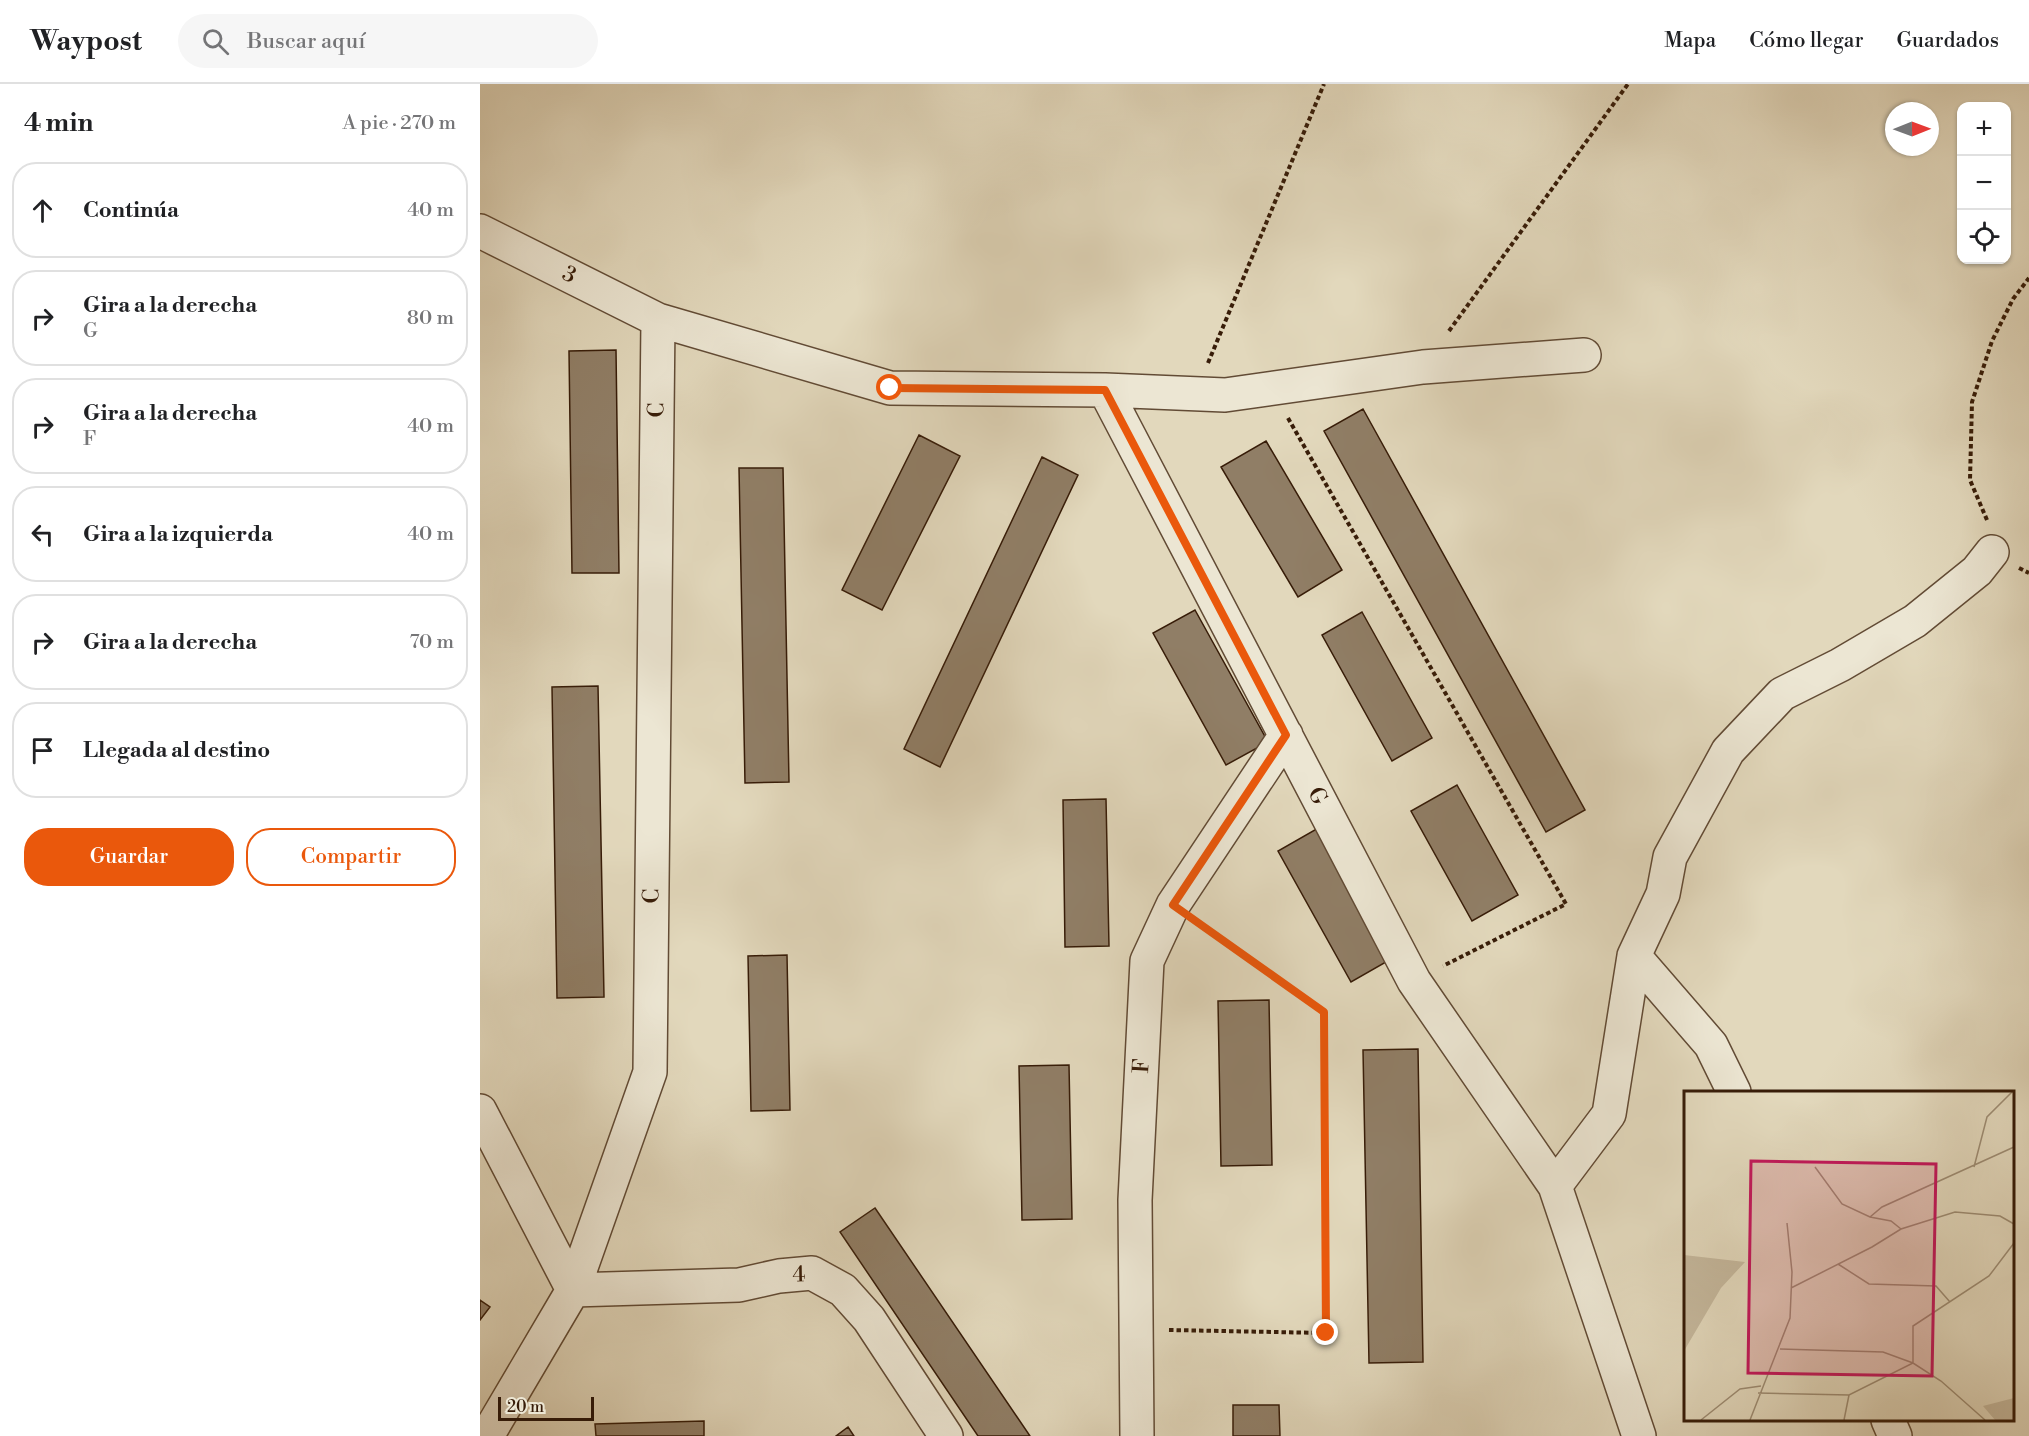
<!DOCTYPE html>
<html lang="es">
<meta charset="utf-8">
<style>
:root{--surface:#fff;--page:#f6f6f6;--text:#202124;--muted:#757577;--line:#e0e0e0;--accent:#ea580c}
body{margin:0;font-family:"Libre Bodoni",serif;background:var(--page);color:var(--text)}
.controls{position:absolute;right:18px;top:18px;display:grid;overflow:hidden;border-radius:12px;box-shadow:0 2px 4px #0004}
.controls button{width:54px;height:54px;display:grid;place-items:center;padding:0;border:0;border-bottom:2px solid var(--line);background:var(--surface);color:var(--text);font:30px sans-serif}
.compass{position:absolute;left:1405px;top:18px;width:54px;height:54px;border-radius:50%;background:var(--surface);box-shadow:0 2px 4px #0004;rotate:89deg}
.scale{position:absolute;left:18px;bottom:15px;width:96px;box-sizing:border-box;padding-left:6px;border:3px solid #371c08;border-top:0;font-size:16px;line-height:21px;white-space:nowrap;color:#371c08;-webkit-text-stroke:4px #ece6d3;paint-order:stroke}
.stop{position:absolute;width:18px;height:18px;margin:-14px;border:4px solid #ea580c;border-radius:50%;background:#fff}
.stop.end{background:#ea580c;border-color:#fff;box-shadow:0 2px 6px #0008}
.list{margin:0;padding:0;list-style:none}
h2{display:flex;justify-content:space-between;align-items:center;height:78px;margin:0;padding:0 24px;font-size:26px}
h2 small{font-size:20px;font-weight:400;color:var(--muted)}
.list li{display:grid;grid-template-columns:39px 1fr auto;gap:18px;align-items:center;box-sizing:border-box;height:96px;margin:0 12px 12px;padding:0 12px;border:2px solid var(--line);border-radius:24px}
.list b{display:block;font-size:22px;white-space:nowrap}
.list p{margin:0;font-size:20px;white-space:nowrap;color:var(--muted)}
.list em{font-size:20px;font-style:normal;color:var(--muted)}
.actions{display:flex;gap:12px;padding:18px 24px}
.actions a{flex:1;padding:14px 0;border:2px solid var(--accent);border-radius:24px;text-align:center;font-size:21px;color:var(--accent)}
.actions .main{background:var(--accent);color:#fff}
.icon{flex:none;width:33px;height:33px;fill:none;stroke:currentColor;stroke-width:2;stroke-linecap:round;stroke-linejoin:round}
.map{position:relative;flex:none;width:1549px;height:1352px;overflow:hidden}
header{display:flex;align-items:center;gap:36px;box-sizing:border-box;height:84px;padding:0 30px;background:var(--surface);border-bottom:2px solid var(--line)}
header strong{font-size:28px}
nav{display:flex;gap:33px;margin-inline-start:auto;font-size:21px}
.search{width:420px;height:54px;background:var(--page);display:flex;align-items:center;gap:15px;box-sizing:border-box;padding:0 21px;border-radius:33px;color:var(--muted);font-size:22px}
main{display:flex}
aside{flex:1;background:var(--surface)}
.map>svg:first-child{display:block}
.building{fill:#907e66;stroke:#371c08;stroke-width:1.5}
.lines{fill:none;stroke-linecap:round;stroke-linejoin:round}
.minor-casing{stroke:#624b35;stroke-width:36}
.path{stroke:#371c08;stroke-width:4;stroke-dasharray:4.5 3;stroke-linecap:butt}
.minor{stroke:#ece6d3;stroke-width:33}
.route{stroke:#ea580c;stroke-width:8}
.labels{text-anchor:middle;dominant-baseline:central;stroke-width:4.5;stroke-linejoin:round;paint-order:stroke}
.street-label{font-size:22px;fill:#371c08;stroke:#ece6d3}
.inset-road{fill:none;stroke:#9e8d74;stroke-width:1.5}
.view{fill:#c2185b;fill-opacity:0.15;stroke:#c2185b;stroke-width:3}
.inset-edge{fill:none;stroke:#371c08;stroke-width:3}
</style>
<header>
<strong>Waypost</strong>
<div class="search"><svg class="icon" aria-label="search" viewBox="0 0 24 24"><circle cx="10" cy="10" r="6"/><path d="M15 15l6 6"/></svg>Buscar aquí</div>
<nav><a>Mapa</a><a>Cómo llegar</a><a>Guardados</a></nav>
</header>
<main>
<aside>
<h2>4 min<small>A pie · 270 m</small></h2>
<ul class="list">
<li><svg class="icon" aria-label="ahead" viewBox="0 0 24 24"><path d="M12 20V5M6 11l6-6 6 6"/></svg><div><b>Continúa</b></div><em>40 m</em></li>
<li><svg class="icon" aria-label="right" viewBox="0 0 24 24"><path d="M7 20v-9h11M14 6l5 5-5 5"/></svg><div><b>Gira a la derecha</b><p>G</p></div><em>80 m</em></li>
<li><svg class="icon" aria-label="right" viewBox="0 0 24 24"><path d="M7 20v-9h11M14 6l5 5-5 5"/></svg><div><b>Gira a la derecha</b><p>F</p></div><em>40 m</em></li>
<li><svg class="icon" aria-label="left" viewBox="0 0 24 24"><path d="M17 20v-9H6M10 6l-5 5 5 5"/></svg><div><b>Gira a la izquierda</b></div><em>40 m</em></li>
<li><svg class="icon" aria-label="right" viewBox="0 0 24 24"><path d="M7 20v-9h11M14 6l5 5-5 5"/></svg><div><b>Gira a la derecha</b></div><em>70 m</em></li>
<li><svg class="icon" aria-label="arrive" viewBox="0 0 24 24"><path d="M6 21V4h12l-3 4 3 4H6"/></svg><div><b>Llegada al destino</b></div></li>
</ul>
<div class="actions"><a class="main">Guardar</a><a>Compartir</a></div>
</aside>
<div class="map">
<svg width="1549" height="1352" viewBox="0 0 1549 1352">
<rect width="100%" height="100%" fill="#e2d8bc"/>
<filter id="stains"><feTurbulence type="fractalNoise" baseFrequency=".00333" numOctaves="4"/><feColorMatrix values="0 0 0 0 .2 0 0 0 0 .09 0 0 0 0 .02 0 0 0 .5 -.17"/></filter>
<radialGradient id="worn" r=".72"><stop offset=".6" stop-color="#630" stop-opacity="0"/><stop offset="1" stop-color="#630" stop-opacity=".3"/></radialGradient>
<path class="building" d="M136 266 139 489H92L89 267Z
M883 325 1105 726 1066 748 844 347Z
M439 351 480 372 402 526 362 506Z
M786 357 862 486 818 513 741 383Z
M562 373 598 391 460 683 424 665Z
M259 384H303L309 698 265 699Z
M715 526 788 658 746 681 673 549Z
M882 528 952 654 912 677 842 551Z
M118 602 124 913 77 914 72 603Z
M977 701 1038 811 992 837 931 727Z
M626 715 629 862 585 863 583 716Z
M847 739 920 870 871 898 798 767Z
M307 871 310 1026 271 1027 268 872Z
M789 916 792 1081 741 1082 738 917Z
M938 965 943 1278 889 1279 883 966Z
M589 981 592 1135 542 1136 539 982Z
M395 1124 550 1352H498L360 1148Z
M0 1216 10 1223 0 1236Z
M753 1321H799L800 1352H753Z
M224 1337V1352H116L115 1340Z
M368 1343 374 1352H356Z"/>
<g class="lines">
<g class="minor-casing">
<path id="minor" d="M0 147 178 236 410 304 625 306 745 311 943 283 1104 271
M625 306 934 897 1075 1102 1159 1352
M1154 872 1231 961 1254 1008
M0 1027 93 1206 259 1201 299 1192 332 1189 363 1206 389 1235 466 1352
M1075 1102 1129 1030 1154 872 1183 810 1190 773 1248 667 1302 610 1360 581 1435 537 1497 487 1512 468
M1408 1336 1415 1352
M7 1352 93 1206 170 988 178 236
M657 1352 655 1116 667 877 693 821 806 651"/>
</g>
<path class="path" d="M969 247 1148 0
M728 279 844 0
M808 334 1086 820 963 882
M1507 436 1490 396 1492 318 1512 257 1533 215 1549 194
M1539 484 1549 489
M689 1246 846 1249 844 928 721 840"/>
<use href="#minor" class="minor"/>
</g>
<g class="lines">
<path class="route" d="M410 304 625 306 806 651 693 821 844 928 846 1249"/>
</g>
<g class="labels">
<g class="street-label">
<text transform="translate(89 191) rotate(27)">3</text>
<text transform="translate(177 326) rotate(-89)">C</text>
<text transform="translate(837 712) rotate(62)">G</text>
<text transform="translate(172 812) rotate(-89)">C</text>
<text transform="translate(662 982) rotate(-87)">F</text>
<text transform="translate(319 1191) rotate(-1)">4</text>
</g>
</g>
<g transform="translate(1204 1007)">
<rect width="330" height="330" fill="#e2d8bc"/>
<path d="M0 164 61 171 37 197 0 260ZM330 307V329H311L299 315Z" fill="#c5b89d"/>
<path class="inset-road" d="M131 76 158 113 186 126 207 130 217 138M290 76 303 26 328 1M186 126 198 116 330 56M154 173 185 193 252 195 266 211M107 197 188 156 217 138 271 121 316 125 330 133M96 258 199 261 229 272 257 290 301 329M74 302 165 304 229 272V235L305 185 330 152M17 329 56 298 77 295M66 329 106 227 108 181 103 132M160 329 165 304"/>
<path class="view" d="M67 70 252 73 248 285 64 282Z"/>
<rect width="330" height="330" class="inset-edge"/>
</g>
<rect width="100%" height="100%" filter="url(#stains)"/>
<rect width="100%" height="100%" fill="url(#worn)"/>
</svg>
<div class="controls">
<button>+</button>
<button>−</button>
<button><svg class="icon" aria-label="locate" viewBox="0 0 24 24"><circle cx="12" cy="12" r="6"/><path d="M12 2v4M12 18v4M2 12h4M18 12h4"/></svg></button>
</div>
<svg class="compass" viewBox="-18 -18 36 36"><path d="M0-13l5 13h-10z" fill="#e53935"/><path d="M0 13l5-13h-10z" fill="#757577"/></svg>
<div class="scale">20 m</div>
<div class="stop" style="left:410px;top:304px"></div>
<div class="stop end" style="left:846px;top:1249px"></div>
</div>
</main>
